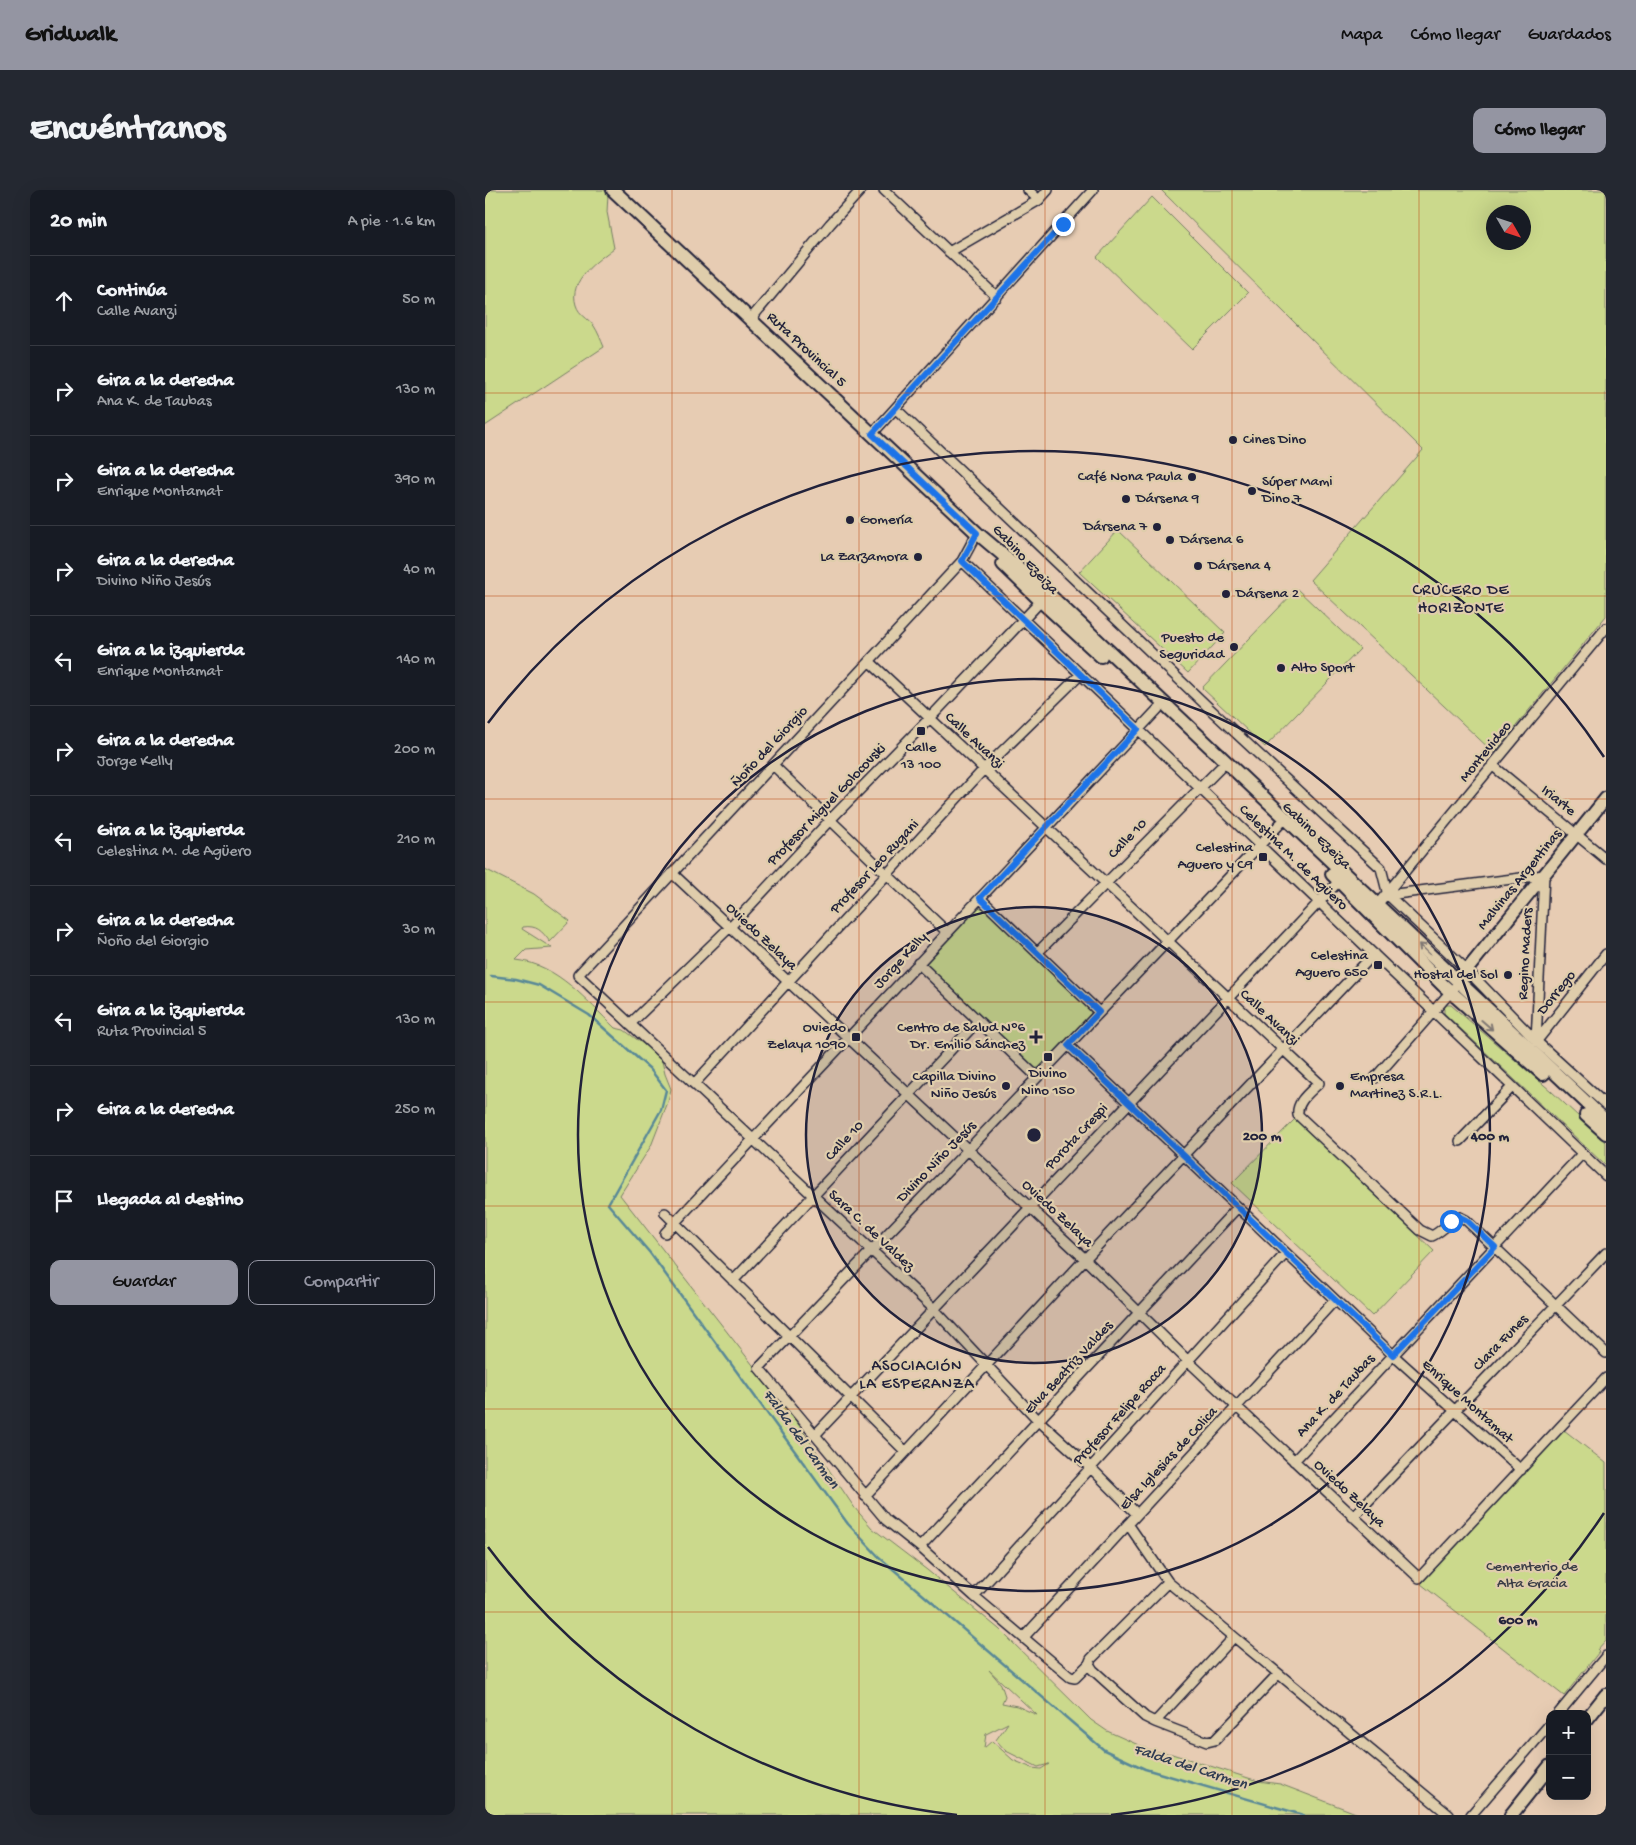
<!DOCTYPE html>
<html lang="es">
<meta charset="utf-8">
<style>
:root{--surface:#171b24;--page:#242831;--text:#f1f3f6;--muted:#9ea1a6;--line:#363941;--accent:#9495a2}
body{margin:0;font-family:"Gochi Hand",sans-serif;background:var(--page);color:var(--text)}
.controls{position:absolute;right:15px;bottom:15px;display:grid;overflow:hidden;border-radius:10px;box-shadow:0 5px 20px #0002}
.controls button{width:45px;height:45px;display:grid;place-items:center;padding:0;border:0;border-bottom:1px solid var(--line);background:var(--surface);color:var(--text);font:25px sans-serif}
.compass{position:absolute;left:1001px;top:15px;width:45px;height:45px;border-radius:50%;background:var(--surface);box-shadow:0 5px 20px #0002;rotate:129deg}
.stop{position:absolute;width:15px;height:15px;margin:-11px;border:4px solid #1a73e8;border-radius:50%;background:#fff}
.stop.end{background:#1a73e8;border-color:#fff;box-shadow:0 1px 5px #0008}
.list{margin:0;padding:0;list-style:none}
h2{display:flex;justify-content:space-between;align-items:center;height:65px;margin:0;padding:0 20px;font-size:21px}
h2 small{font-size:16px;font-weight:400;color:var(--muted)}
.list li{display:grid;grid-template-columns:32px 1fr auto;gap:15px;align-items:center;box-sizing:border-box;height:90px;padding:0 20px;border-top:1px solid var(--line)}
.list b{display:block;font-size:19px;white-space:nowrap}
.list p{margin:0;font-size:16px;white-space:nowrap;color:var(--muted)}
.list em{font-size:16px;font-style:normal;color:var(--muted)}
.actions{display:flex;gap:10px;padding:15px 20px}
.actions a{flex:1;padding:11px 0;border:1px solid var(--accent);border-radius:10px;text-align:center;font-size:18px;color:var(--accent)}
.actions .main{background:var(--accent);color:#111}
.icon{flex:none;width:28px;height:28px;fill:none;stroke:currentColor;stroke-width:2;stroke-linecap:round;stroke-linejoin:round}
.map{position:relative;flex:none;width:1121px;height:1625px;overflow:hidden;border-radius:10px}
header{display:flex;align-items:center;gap:30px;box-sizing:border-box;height:70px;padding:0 25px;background:var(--accent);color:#111}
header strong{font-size:24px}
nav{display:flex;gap:28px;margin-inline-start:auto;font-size:18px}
.intro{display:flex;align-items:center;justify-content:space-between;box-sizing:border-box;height:120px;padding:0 30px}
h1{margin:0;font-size:35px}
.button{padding:12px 22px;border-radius:10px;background:var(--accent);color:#111;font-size:18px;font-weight:700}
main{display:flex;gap:30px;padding:0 30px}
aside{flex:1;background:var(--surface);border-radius:10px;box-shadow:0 5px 20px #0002}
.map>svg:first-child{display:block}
.green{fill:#cbd98c;stroke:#767e64;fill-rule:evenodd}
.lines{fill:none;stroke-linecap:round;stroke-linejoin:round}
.stream{stroke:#588897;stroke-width:2.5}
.minor-casing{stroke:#22223b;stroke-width:12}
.tertiary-casing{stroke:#22223b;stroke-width:15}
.secondary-casing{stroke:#22223b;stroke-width:16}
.minor{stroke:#dfcdab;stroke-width:9}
.tertiary{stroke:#dfcdab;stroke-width:11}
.secondary{stroke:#dfcdab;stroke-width:12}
.oneway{stroke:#807873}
.route{stroke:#1a73e8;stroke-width:6}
.grid{fill:none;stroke:#c04e15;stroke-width:1;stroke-opacity:0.55}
.ring{fill:none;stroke:#22223b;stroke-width:2.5}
.poi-dot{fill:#22223b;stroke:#dfcdab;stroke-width:2}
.labels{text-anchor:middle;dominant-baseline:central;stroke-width:4.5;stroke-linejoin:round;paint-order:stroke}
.street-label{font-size:15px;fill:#22223b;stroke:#dfcdab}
.poi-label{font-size:15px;fill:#22223b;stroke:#dfcdab;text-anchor:end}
.park-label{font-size:15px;fill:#3b3d47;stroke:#dfcdab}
.neighbourhood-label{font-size:16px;letter-spacing:1px;fill:#22223b;stroke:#dfcdab}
.water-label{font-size:16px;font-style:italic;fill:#303c52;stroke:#dfcdab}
.centre{fill:#22223b;stroke:#dfcdab;stroke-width:2.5}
.ring-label{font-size:15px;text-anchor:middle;font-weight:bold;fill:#22223b;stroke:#dfcdab;stroke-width:4.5;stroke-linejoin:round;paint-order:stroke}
</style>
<header>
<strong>Gridwalk</strong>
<nav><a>Mapa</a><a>Cómo llegar</a><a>Guardados</a></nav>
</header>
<div class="intro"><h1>Encuéntranos</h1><a class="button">Cómo llegar</a></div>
<main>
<aside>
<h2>20 min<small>A pie · 1.6 km</small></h2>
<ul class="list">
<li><svg class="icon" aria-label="ahead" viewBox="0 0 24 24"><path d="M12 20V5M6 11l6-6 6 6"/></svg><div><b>Continúa</b><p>Calle Avanzi</p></div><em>50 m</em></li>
<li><svg class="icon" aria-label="right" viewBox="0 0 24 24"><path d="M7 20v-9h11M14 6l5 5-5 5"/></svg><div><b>Gira a la derecha</b><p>Ana K. de Taubas</p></div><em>130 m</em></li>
<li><svg class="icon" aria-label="right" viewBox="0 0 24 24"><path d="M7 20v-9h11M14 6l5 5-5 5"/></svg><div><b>Gira a la derecha</b><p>Enrique Montamat</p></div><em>390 m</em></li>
<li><svg class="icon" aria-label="right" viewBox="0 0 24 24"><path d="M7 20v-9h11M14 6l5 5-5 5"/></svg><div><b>Gira a la derecha</b><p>Divino Niño Jesús</p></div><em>40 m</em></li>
<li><svg class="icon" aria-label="left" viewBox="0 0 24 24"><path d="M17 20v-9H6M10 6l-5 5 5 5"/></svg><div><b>Gira a la izquierda</b><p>Enrique Montamat</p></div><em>140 m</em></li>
<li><svg class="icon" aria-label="right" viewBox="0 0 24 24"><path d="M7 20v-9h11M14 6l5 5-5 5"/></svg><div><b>Gira a la derecha</b><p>Jorge Kelly</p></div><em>200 m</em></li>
<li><svg class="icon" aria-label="left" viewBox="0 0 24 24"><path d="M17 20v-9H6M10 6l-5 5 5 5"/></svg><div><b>Gira a la izquierda</b><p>Celestina M. de Agüero</p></div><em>210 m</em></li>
<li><svg class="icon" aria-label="right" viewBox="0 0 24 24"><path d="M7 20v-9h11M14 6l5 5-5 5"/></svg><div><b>Gira a la derecha</b><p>Ñoño del Giorgio</p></div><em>30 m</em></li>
<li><svg class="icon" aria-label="left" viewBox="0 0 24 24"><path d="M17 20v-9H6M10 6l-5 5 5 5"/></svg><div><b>Gira a la izquierda</b><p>Ruta Provincial 5</p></div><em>130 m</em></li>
<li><svg class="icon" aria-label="right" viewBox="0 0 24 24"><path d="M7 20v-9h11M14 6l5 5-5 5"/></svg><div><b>Gira a la derecha</b></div><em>250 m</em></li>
<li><svg class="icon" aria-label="arrive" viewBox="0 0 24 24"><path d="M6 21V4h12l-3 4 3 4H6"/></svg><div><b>Llegada al destino</b></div></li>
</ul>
<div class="actions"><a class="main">Guardar</a><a>Compartir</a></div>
</aside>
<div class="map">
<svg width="1121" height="1625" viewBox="0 0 1121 1625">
<rect width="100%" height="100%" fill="#e7ccb3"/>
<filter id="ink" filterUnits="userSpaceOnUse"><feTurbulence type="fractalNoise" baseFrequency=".02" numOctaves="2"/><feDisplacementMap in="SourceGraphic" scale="10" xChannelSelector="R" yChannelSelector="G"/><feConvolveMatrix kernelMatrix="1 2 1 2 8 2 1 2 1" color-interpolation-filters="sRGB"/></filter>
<g filter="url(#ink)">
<path class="green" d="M0 0H119L123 4 122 22 129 58C112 71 83 90 91 115 94 125 103 128 109 136 113 142 116 150 119 157L0 236Z
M676 0H1121V426L1009 563 825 390 938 260ZM1008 22H1038V52H1008Z
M667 7 763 103 707 159 612 67Z
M633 340 740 443 703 483 594 382Z
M812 399 875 459 780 557 717 498Z
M0 679 49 704 85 731 65 752C57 741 52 735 38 737L37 739 67 758 41 760 31 770C72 774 102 811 130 838L139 840 176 867 180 884 186 899 183 912 166 956 135 1005 307 1225 369 1317 387 1338 442 1380 514 1439 606 1530 622 1541 667 1561 687 1564 773 1591 795 1594 876 1625H0ZM504 1480 552 1525 532 1516 517 1513 520 1506 516 1494ZM523 1533 511 1550 521 1561 553 1577 564 1574 556 1579 547 1578 528 1570 507 1551 499 1558 501 1544Z
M493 717 502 720 605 819 606 825 555 878H549L441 776 440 772 489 718Z
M961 815H966L1066 901 1121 952V976L959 823V819Z
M810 929 949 1061 887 1126 747 993Z
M1079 1240 1121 1273V1450L1112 1460 1114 1462 1079 1506 936 1394Z"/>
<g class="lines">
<path class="stream" d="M6 786 31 789 54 795 104 825 165 879 181 900 176 920 123 1014 165 1063 363 1334 394 1367 619 1560 660 1579 818 1625"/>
<g class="minor-casing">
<path id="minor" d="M399 0 512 107
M543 0 554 10
M464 62 554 10 563 0
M265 130 345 34 376 0
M411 219 724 518 896 678 903 705 982 780 1051 851 1121 915
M387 244 608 0
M492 343 477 371 93 785 449 1119 553 1230 606 1278 652 1324
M477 371 1121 986
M384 471 834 893C825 902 811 912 813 925L935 1040 947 1046C957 1041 964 1032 975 1027L981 1030 1121 1163
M288 575 462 742
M1007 575 1121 669
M187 683 600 1069 703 1171 934 1388 1121 1188
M903 705 1059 685 1051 851
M495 708 614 822
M892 715 1121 438
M552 763 735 578
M433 773 552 887
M145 834 245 737 345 630 445 528 556 411
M1051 852 1121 764
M583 855 908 1165 1036 1280
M890 888 969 798
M209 894 499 579 596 484
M975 951 1027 897
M180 1023 421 1262
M180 1043 673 519
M248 1091 493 831
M330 1245 854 691
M809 1271 1097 964
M380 1306 600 1069 889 764
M868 1327 1121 1063
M643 1334 683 1392 964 1625
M435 1357 753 1017
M683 1392 606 1469 604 1474 590 1488 585 1487 489 1406 435 1357 401 1330 274 1178 795 634
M489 1406 801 1063
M539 1447 850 1110
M604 1474 608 1480 660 1527 670 1532 749 1447
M1073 1524 1121 1466
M670 1532 722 1552 730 1550 793 1484
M986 1625 1065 1534"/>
</g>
<g class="tertiary-casing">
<path id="tertiary" d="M974 793 982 780 1121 608"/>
</g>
<g class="secondary-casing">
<path id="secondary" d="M128 0 492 343 555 396 1121 931
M518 374 556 411 616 466
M847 684 958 795 1058 884
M1101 925 1121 943
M1102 1529 1121 1505
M1026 1625 1065 1576"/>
</g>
<use href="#minor" class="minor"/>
<use href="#tertiary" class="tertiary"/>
<use href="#secondary" class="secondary"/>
</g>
<defs><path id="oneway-shaft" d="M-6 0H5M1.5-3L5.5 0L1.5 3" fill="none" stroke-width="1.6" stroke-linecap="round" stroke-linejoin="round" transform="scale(1.25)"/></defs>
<g class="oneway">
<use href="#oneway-shaft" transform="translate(939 759) rotate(-137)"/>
<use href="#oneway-shaft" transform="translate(1002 835) rotate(41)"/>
</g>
</g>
<g class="lines" filter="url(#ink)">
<path class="route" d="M578 34 387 244 492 343 477 371 653 539 495 708 614 822 583 855 908 1165 1010 1057 981 1030 975 1027 966 1031"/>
</g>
<path class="grid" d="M187 0V1625M374 0V1625M560 0V1625M747 0V1625M934 0V1625M0 203H1121M0 406H1121M0 609H1121M0 812H1121M0 1016H1121M0 1219H1121M0 1422H1121"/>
<circle cx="549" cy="945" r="228" fill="#22223b" fill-opacity=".12"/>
<g class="ring">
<circle cx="549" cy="945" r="228"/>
<circle cx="549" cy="945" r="456"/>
<path d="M1119 1323A684 684 0 0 1 626 1625M472 1625A684 684 0 0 1 3 1357M3 533A684 684 0 0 1 1119 567"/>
</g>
<g class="poi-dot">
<circle cx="748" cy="250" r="5"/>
<circle cx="707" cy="287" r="5"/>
<circle cx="767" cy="301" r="5"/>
<circle cx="641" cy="309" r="5"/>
<circle cx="365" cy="330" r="5"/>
<circle cx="672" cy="337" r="5"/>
<circle cx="685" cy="350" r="5"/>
<circle cx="433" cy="367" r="5"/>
<circle cx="713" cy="376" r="5"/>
<circle cx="741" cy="404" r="5"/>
<circle cx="749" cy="457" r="5"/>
<circle cx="796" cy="478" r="5"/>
<rect x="431" y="536" width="10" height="10" rx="2.5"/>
<rect x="773" y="662" width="10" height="10" rx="2.5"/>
<rect x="888" y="770" width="10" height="10" rx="2.5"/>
<circle cx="1023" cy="785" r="5"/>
<rect x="366" y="842" width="10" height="10" rx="2.5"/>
<path d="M548.5 839.5h5v5h5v5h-5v5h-5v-5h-5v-5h5z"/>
<rect x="558" y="862" width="10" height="10" rx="2.5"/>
<circle cx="521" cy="896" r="5"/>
<circle cx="855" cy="896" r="5"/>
</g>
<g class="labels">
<g class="street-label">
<text transform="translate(321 160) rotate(43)">Ruta Provincial 5</text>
<text transform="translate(540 370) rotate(47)">Gabino Ezeiza</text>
<text transform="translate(489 551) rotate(43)">Calle Avanzi</text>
<text transform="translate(285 557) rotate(-47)">Ñoño del Giorgio</text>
<text transform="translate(1001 562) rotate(-51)">Montevideo</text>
<text transform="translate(1073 611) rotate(39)">Iriarte</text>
<text transform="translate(342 615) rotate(-46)">Profesor Miguel Golocovski</text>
<text transform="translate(831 646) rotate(44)">Gabino Ezeiza</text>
<text transform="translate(643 649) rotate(-46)">Calle 10</text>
<text transform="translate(808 668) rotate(44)">Celestina M. de Agüero</text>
<text transform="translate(390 677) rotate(-47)">Profesor Leo Rugani</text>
<text transform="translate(1035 690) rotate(-51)">Malvinas Argentinas</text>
<text transform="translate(276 747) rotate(43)">Oviedo Zelaya</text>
<text transform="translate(1041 764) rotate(-87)">Regino Maders</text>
<text transform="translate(416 771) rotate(-47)">Jorge Kelly</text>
<text transform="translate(1072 803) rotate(-51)">Dorrego</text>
<text transform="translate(784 828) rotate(43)">Calle Avanzi</text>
<text transform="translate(592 947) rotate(-47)">Porota Crespi</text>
<text transform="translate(360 951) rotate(-47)">Calle 10</text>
<text transform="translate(452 972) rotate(-46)">Divino Niño Jesús</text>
<text transform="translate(572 1024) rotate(43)">Oviedo Zelaya</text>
<text transform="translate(386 1041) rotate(43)">Sara C. de Valdez</text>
<text transform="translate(1016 1153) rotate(-46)">Clara Funes</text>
<text transform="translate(584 1178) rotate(-47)">Elva Beatriz Valdes</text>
<text transform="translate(851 1206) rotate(-47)">Ana K. de Taubas</text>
<text transform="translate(982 1212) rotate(42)">Enrique Montamat</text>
<text transform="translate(635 1225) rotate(-48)">Profesor Felipe Rocca</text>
<text transform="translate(684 1269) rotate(-47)">Elsa Iglesias de Colica</text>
<text transform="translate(864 1304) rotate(43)">Oviedo Zelaya</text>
</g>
<g class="poi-label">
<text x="758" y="250" text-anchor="start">Cines Dino</text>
<text x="697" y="287">Café Nona Paula</text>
<text x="777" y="292" text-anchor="start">Súper Mami<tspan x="777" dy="17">Dino 7</tspan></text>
<text x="651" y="309" text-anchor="start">Dársena 9</text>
<text x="375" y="330" text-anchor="start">Gomería</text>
<text x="662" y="337">Dársena 7</text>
<text x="695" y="350" text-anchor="start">Dársena 6</text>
<text x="423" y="367">La Zarzamora</text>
<text x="723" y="376" text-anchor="start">Dársena 4</text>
<text x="751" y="404" text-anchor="start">Dársena 2</text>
<text x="739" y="448">Puesto de<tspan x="739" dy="17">Seguridad</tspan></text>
<text x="806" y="478" text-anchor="start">Alto Sport</text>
<text x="436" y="558" text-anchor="middle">Calle<tspan x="436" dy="17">13 100</tspan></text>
<text x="768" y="658">Celestina<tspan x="768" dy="17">Aguero y C9</tspan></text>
<text x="883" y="766">Celestina<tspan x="883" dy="17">Aguero 650</tspan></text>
<text x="1013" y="785">Hostal del Sol</text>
<text x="361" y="838">Oviedo<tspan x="361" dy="17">Zelaya 1090</tspan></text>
<text x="540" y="838">Centro de Salud Nº6<tspan x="540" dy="17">Dr. Emilio Sánchez</tspan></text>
<text x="563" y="884" text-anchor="middle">Divino<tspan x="563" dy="17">Nino 150</tspan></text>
<text x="511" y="887">Capilla Divino<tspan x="511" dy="17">Niño Jesús</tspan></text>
<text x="865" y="887" text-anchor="start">Empresa<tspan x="865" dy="17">Martinez S.R.L.</tspan></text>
</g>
<g class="park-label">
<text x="1047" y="1377">Cementerio de<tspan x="1047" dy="17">Alta Gracia</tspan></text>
</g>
<g class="neighbourhood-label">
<text x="976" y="401">CRUCERO DE<tspan x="976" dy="18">HORIZONTE</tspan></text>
<text x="432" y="1177">ASOCIACIÓN<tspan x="432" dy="18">LA ESPERANZA</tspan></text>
</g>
<g class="water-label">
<text transform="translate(315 1250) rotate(54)">Falda del Carmen</text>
<text transform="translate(705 1578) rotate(18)">Falda del Carmen</text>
</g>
</g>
<circle cx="549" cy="945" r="8" class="centre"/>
<g class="ring-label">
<text x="777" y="950">200 m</text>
<text x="1005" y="950">400 m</text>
<text x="1033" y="1434">600 m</text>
</g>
</svg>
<div class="controls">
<button>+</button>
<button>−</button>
</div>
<svg class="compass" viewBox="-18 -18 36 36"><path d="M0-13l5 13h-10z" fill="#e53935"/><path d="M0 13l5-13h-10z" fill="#9ea1a6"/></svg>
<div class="stop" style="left:966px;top:1031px"></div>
<div class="stop end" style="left:578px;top:34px"></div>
</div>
</main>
